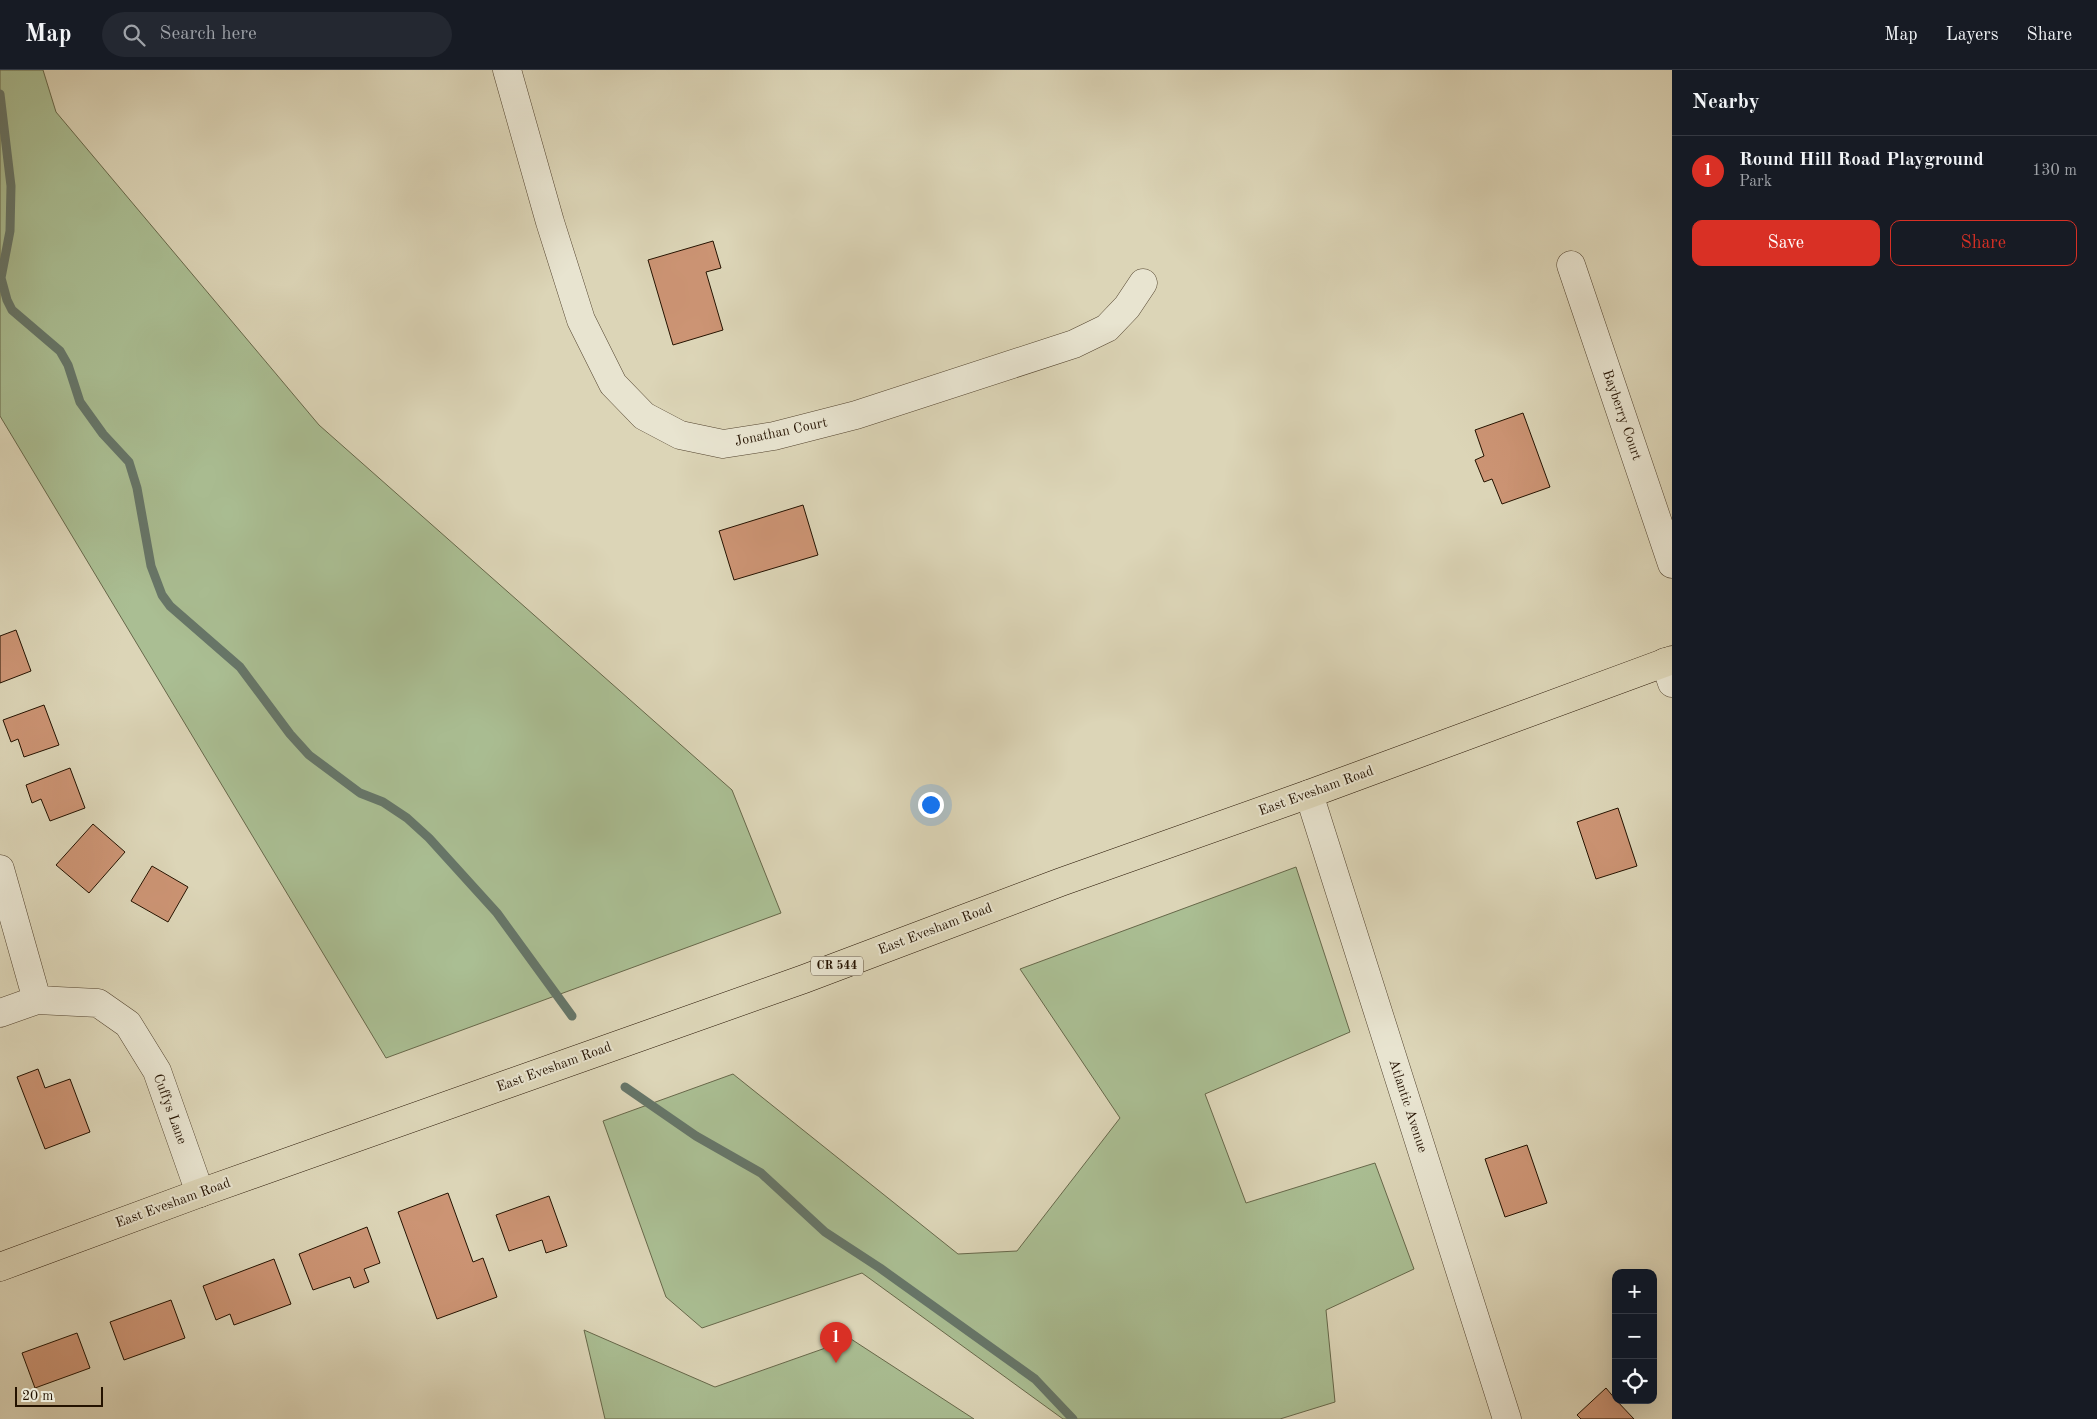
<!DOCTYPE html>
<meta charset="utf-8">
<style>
:root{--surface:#171b24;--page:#242831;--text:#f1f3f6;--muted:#9ea1a6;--line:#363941;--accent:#d93025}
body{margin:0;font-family:"Old Standard TT",serif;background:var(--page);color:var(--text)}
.controls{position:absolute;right:15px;bottom:15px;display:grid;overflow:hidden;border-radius:10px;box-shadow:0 5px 20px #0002}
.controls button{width:45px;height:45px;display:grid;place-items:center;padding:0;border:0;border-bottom:1px solid var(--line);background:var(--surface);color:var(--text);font:25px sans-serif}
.scale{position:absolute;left:15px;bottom:12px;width:88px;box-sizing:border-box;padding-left:5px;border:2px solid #241200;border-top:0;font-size:14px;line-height:18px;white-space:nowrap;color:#241200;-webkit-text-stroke:4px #e8e4d0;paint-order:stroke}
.you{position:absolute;left:930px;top:734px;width:18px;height:18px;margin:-12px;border:4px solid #fff;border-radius:50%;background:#1a73e8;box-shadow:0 0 0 8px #1a73e833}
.badge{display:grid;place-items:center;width:32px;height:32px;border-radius:50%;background:var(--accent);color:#fff;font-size:16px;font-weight:700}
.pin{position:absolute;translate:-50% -41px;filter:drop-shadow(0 1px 2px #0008)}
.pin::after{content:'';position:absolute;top:26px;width:18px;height:15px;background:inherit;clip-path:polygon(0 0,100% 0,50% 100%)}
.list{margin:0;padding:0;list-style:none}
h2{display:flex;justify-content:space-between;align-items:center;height:65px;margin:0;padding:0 20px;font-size:21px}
h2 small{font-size:16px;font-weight:400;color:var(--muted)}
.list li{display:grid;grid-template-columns:32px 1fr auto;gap:15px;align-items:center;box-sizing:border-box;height:70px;padding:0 20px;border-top:1px solid var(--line)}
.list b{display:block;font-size:19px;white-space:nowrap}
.list p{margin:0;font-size:16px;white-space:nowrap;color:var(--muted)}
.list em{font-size:16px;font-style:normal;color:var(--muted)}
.actions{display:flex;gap:10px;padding:15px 20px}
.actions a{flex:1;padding:11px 0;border:1px solid var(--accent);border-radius:10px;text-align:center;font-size:18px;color:var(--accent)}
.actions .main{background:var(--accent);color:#fff}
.icon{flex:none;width:28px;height:28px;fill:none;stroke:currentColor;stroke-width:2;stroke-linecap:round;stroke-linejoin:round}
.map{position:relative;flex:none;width:1672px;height:1349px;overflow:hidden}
header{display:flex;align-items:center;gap:30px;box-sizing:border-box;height:70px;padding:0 25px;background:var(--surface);border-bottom:1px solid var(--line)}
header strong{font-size:24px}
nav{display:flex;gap:28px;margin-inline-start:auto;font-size:18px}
.search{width:350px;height:45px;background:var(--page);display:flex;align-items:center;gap:12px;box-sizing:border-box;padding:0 18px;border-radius:28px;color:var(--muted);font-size:19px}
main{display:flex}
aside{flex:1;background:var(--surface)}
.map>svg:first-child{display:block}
.green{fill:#aabe93;stroke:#67684a}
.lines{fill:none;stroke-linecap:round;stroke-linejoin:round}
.stream{stroke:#667669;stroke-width:9}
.building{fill:#cc9474;stroke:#241200}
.street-casing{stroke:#52432e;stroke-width:29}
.primary-casing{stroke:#241200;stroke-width:29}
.street{stroke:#e8e4d0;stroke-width:28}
.primary{stroke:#dcd5b7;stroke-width:28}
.labels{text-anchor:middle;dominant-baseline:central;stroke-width:4;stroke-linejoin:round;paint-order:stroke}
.shield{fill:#e8e4d0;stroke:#5f513e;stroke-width:1}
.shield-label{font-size:12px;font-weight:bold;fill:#241200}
.street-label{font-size:14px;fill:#241200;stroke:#e8e4d0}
</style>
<header>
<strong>Map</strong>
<div class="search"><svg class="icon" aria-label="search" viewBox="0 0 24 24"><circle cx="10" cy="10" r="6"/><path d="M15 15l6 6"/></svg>Search here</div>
<nav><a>Map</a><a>Layers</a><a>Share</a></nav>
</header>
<main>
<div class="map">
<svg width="1672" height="1349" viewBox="0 0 1672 1349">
<rect width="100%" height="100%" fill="#dcd5b7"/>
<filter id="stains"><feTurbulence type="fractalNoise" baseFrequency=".004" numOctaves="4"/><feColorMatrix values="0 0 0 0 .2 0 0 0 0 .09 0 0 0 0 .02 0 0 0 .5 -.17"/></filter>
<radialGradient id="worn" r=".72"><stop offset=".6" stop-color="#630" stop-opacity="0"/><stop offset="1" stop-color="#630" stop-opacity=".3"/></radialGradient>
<path class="green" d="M0 0H43L56 42 319 355 732 720 781 843 386 988 0 346Z
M1296 797 1350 962 1205 1024 1246 1133 1375 1093 1414 1199 1326 1240 1335 1332 1280 1349H1063L862 1203 702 1258 666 1227 603 1051 733 1004 958 1184 1017 1181 1120 1048 1020 899Z
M584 1260 715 1317 851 1269 974 1349H605Z"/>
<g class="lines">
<path class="stream" d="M0 24 11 116 10 161 1 208 7 230 12 240 60 281 68 295 80 332 103 364 129 392 137 418 151 496 162 525 170 536 240 597 290 664 309 685 360 723 383 732 407 748 429 768 497 843 572 946
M625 1017 696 1066 761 1103 825 1162 880 1198 1035 1309 1073 1349"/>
</g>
<path class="building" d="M713 171 721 198 706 202 723 260 673 275 648 190Z
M1523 343 1550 417 1502 434 1492 409 1484 412 1475 390 1484 386 1475 360Z
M803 435 818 485 734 510 719 461Z
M16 560 31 601 0 613V566Z
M44 635 59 675 24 687 18 669 11 672 3 650Z
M70 698 85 738 50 751 41 729 32 733 26 715Z
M1618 738 1637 796 1596 809 1577 752Z
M93 754 125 782 89 823 56 795Z
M152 796 188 817 168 852 131 831Z
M38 999 45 1018 70 1009 90 1062 45 1079 17 1007Z
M1527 1075 1547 1133 1505 1147 1485 1089Z
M448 1123 473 1192 483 1188 497 1227 437 1249 398 1142Z
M549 1126 567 1176 546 1183 542 1170 509 1181 496 1145Z
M367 1157 380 1193 364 1199 369 1212 354 1218 350 1207 313 1220 299 1184Z
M274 1189 291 1234 234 1255 230 1244 216 1250 203 1216Z
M171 1230 185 1268 124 1290 110 1252Z
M77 1263 90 1298 35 1318 22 1283Z
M1606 1318 1616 1330 1634 1349H1581L1577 1345Z"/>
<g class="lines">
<g class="street-casing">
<path id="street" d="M507 0 550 152 581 250 613 314 644 346 680 365 723 374 774 366 856 345 1074 274 1107 258 1127 237 1143 213
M1571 195 1672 494
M1665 592 1672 613
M1309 724 1507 1349
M0 799 37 930
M0 943 37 930 98 933 128 954 157 1001 200 1123"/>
</g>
<g class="primary-casing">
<path id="primary" d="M0 1197 200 1123 804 909 1061 812 1309 724 1672 590"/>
</g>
<use href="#street" class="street"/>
<use href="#primary" class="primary"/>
</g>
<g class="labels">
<rect class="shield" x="811" y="886.5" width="52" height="19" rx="4"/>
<g class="shield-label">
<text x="837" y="896">CR 544</text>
</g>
<g class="street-label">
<text transform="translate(1622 345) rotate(71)">Bayberry Court</text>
<text transform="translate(781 362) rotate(-12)">Jonathan Court</text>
<text transform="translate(1316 721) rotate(-20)">East Evesham Road</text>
<text transform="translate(935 859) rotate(-21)">East Evesham Road</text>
<text transform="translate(554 997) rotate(-20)">East Evesham Road</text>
<text transform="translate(1408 1036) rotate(72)">Atlantic Avenue</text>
<text transform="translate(170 1039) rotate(70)">Cuffys Lane</text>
<text transform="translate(173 1133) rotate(-20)">East Evesham Road</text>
</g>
</g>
<rect width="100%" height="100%" filter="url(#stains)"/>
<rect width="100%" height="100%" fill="url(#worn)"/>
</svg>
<div class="controls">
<button>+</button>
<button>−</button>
<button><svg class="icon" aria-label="locate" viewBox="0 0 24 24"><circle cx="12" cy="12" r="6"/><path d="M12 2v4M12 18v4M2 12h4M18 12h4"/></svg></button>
</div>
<div class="scale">20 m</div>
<div class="you"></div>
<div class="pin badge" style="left:836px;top:1293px">1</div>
</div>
<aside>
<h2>Nearby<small></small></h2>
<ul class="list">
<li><span class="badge">1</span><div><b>Round Hill Road Playground</b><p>Park</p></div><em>130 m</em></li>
</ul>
<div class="actions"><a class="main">Save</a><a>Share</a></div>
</aside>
</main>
